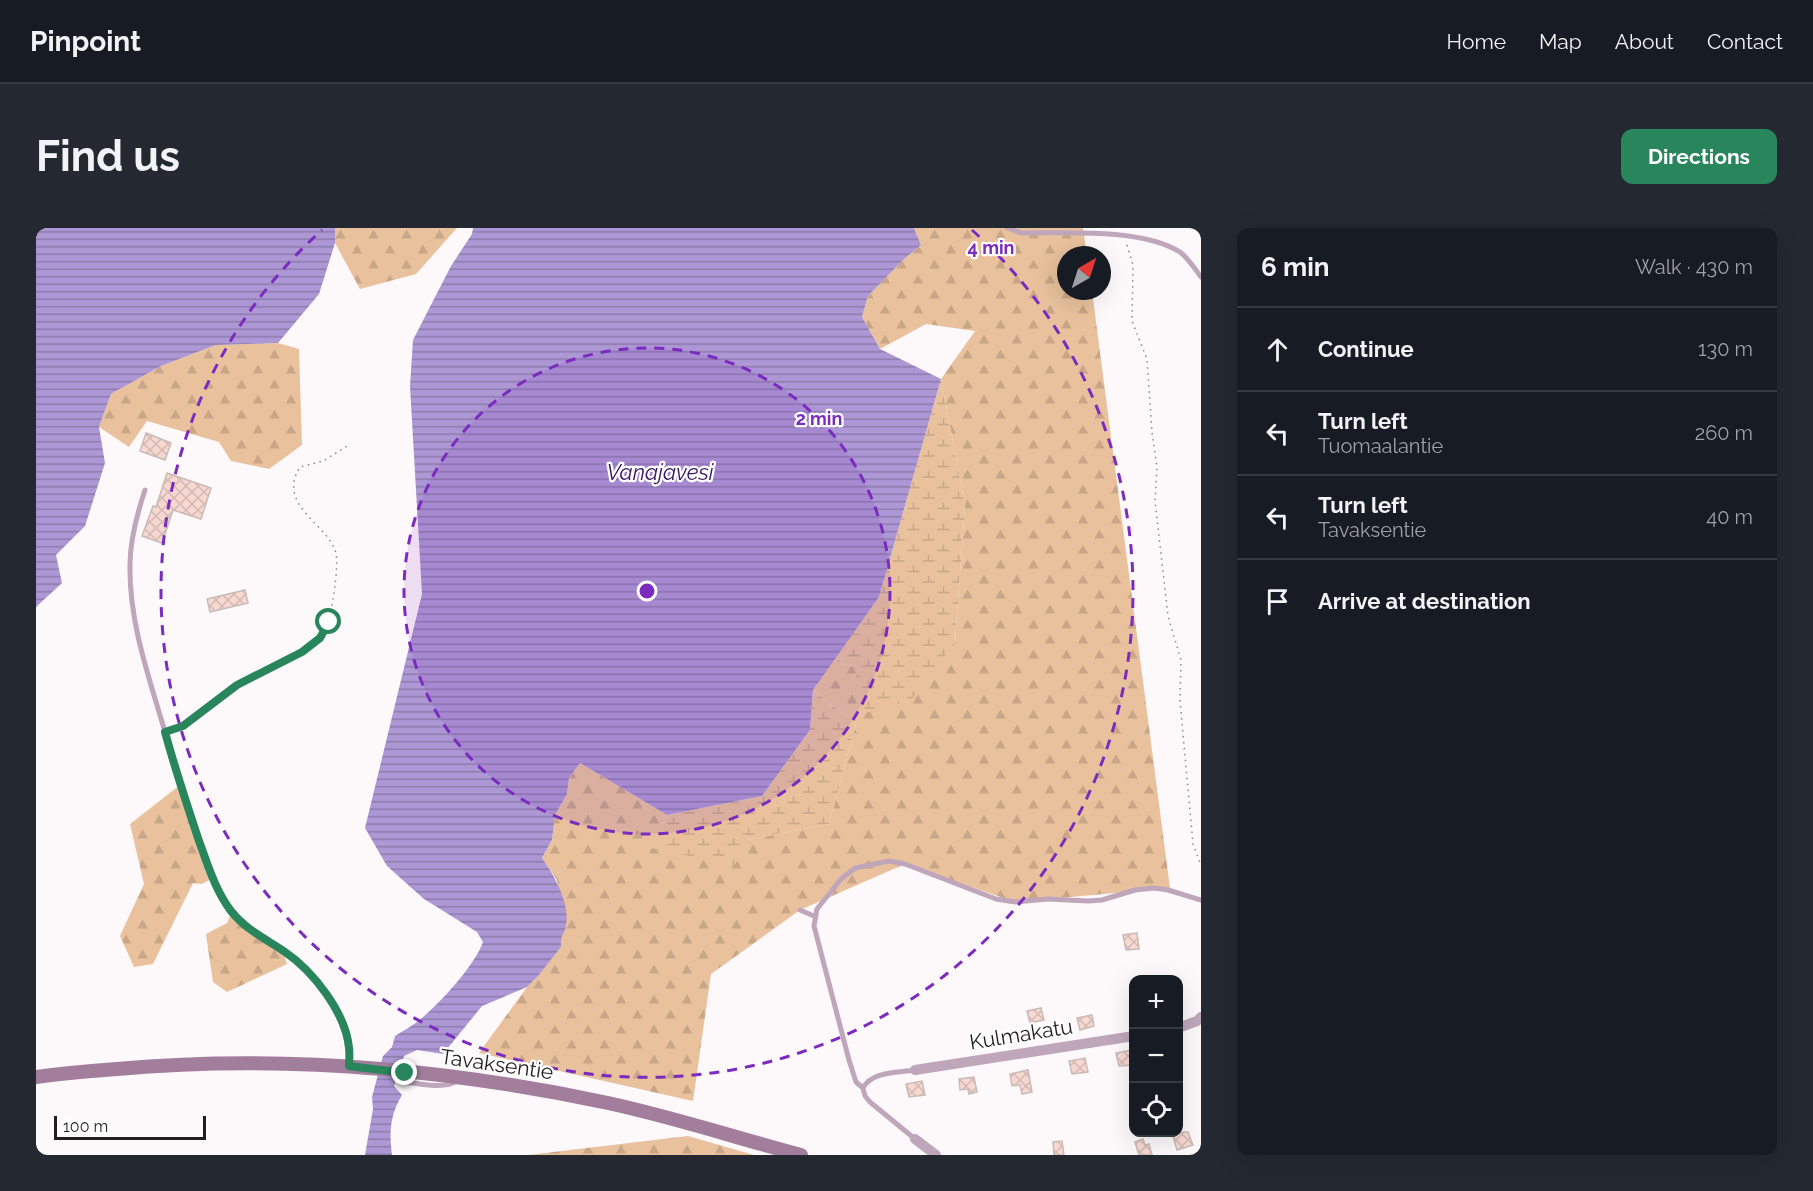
<!DOCTYPE html>
<meta charset="utf-8">
<style>
:root{--surface:#171b24;--page:#242831;--text:#f1f3f6;--muted:#9ea1a6;--line:#363941;--accent:#29855c}
body{margin:0;font-family:Raleway,sans-serif;background:var(--page);color:var(--text)}
.controls{position:absolute;right:18px;bottom:18px;display:grid;overflow:hidden;border-radius:12px;box-shadow:0 6px 24px #0002}
.controls button{width:54px;height:54px;display:grid;place-items:center;padding:0;border:0;border-bottom:2px solid var(--line);background:var(--surface);color:var(--text);font:30px sans-serif}
.compass{position:absolute;left:1021px;top:18px;width:54px;height:54px;border-radius:50%;background:var(--surface);box-shadow:0 6px 24px #0002;rotate:39deg}
.scale{position:absolute;left:18px;bottom:15px;width:152px;box-sizing:border-box;padding-left:6px;border:3px solid #221e1f;border-top:0;font-size:16px;line-height:21px;white-space:nowrap;color:#221e1f;-webkit-text-stroke:4px #fff;paint-order:stroke}
.stop{position:absolute;width:18px;height:18px;margin:-14px;border:4px solid #29855c;border-radius:50%;background:#fff}
.stop.end{background:#29855c;border-color:#fff;box-shadow:0 2px 6px #0008}
.list{margin:0;padding:0;list-style:none}
h2{display:flex;justify-content:space-between;align-items:center;height:78px;margin:0;padding:0 24px;font-size:26px}
h2 small{font-size:20px;font-weight:400;color:var(--muted)}
.list li{display:grid;grid-template-columns:39px 1fr auto;gap:18px;align-items:center;box-sizing:border-box;height:84px;padding:0 24px;border-top:2px solid var(--line)}
.list b{display:block;font-size:22px;white-space:nowrap}
.list p{margin:0;font-size:20px;white-space:nowrap;color:var(--muted)}
.list em{font-size:20px;font-style:normal;color:var(--muted)}
.icon{flex:none;width:33px;height:33px;fill:none;stroke:currentColor;stroke-width:2;stroke-linecap:round;stroke-linejoin:round}
.map{position:relative;flex:none;width:1165px;height:927px;overflow:hidden;border-radius:12px}
header{display:flex;align-items:center;gap:36px;box-sizing:border-box;height:84px;padding:0 30px;background:var(--surface);border-bottom:2px solid var(--line)}
header strong{font-size:28px}
nav{display:flex;gap:33px;margin-inline-start:auto;font-size:21px}
.intro{display:flex;align-items:center;justify-content:space-between;box-sizing:border-box;height:144px;padding:0 36px}
h1{margin:0;font-size:42px}
.button{padding:15px 27px;border-radius:12px;background:var(--accent);color:#fff;font-size:21px;font-weight:700}
main{display:flex;gap:36px;padding:0 36px}
aside{flex:1;background:var(--surface);border-radius:12px;box-shadow:0 6px 24px #0002}
.map>svg:first-child{display:block}
.forest{fill:url(#forest-firs)}
.wetland{fill:url(#wetland-marsh)}
.water{fill:url(#water-rules)}
.building{fill:url(#building-cross-hatch);stroke:#c8bbb8;stroke-width:1.5}
.lines{fill:none;stroke-linecap:round;stroke-linejoin:round}
.path{stroke:#8c8788;stroke-width:1.5;stroke-dasharray:1.5 4.5;stroke-linecap:butt}
.lane{stroke:#bfa6bb;stroke-width:5}
.street{stroke:#bfa6bb;stroke-width:10}
.secondary{stroke:#a27e9c;stroke-width:14}
.route{stroke:#29855c;stroke-width:8}
.ring{fill:none;stroke:#7b2cbf;stroke-width:3;stroke-dasharray:10 8}
.labels{text-anchor:middle;dominant-baseline:central;stroke-width:4.5;stroke-linejoin:round;paint-order:stroke}
.street-label{font-size:21px;fill:#221e1f;stroke:#fff}
.water-label{font-size:22px;font-style:italic;fill:#38165f;stroke:#fff}
.centre{fill:#7b2cbf;stroke:#fff;stroke-width:3}
.ring-label{font-size:18px;text-anchor:middle;font-weight:bold;fill:#7b2cbf;stroke:#fff;stroke-width:4.5;stroke-linejoin:round;paint-order:stroke}
</style>
<header>
<strong>Pinpoint</strong>
<nav><a>Home</a><a>Map</a><a>About</a><a>Contact</a></nav>
</header>
<div class="intro"><h1>Find us</h1><a class="button">Directions</a></div>
<main>
<div class="map">
<svg width="1165" height="927" viewBox="0 0 1165 927">
<defs>
<pattern id="forest-firs" width="22" height="20" patternUnits="userSpaceOnUse" patternTransform="scale(1.5)"><rect width="22" height="20" fill="#e9c29d"/><path d="M5 1l3.5 6h-7zM16 11l3.5 6h-7z" fill="#c8a687"/></pattern>
<pattern id="wetland-marsh" width="20" height="14" patternUnits="userSpaceOnUse" patternTransform="scale(1.5)"><rect width="20" height="14" fill="#e9c29d"/><path d="M1 5h8M5 5V1M11 12h8M15 12V8" fill="none" stroke="#c8a687"/></pattern>
<pattern id="water-rules" width="6" height="5" patternUnits="userSpaceOnUse" patternTransform="scale(1.5)"><rect width="6" height="5" fill="#ad97d5"/><path d="M0 2.5h6" fill="none" stroke="#8c7bac"/></pattern>
<pattern id="building-cross-hatch" width="8" height="8" patternUnits="userSpaceOnUse" patternTransform="scale(1.5)"><rect width="8" height="8" fill="#f7d8d0"/><path d="M0 0l8 8M0 8l8-8" fill="none" stroke="#d3b9b2"/></pattern>
</defs>
<rect width="100%" height="100%" fill="#fdf8f9"/>
<path class="forest" d="M299 0H421L380 46 324 61 299 15Z
M878 0H1047L1051 27H1030V63H1056L1134 660 979 674 869 636 764 682 675 746 657 873 443 825 491 759 503 747 525 719 524 708 530 697 521 652 506 630 516 612 519 587 531 566 533 550 544 535 631 587 616 620 711 612 793 596 820 496 777 462 797 433 818 439 919 415 929 277 905 151 939 103 890 96 844 121 826 89 832 68 867 32 885 17Z
M242 115 263 121 266 217 233 241 195 233 183 214 111 193 93 219 63 199 75 166 125 138 180 117Z
M144 557 177 650 166 656 157 655 117 736 98 739 84 708 108 656 94 596Z
M196 683 210 698 247 723 251 736 191 764 177 754 170 706 191 695Z
M652 908 718 927H492Z"/>
<path class="wetland" d="M905 151 929 277 919 415 875 472 830 485 818 439 797 433 843 369Z
M777 462 820 496 793 596 711 612 699 637 615 620 631 587 726 568 774 502Z"/>
<path class="water" d="M0 0H299V15L283 66 242 115 180 117 125 138 75 166 63 199 69 235 49 298 20 327 26 355 0 379Z
M437 0H878L885 17 867 32 832 68 826 89 844 121 905 151 843 369 777 462 774 502 726 568 631 587 544 535 533 550 531 566 519 587 516 612 506 630C518 647 534 674 530 697 529 707 524 705 525 719L503 747 491 759 446 778 407 826 381 822 368 828 358 858 366 867C354 887 353 904 356 927H329L337 881 336 869 347 828 356 819 359 808C368 802 378 797 386 790 405 774 439 737 447 714L441 704 388 671 351 638 329 600 386 366 374 158 377 112 415 38 436 6Z"/>
<path class="building" d="M110 205 135 215 129 232 104 223Z
M131 245 175 260 165 291 137 282 126 315 106 308 117 278 120 279Z
M209 362 212 375 174 384 171 371Z
M1101 705 1103 721 1090 722 1087 707Z
M1005 780 1008 792 994 795 991 783Z
M1056 787 1058 798 1044 802 1041 790Z
M1096 822 1098 837 1083 838 1080 825Z
M1049 830 1052 844 1036 846 1033 833Z
M992 842 996 864 986 866 984 857 976 858 974 846Z
M938 849 941 864 933 866 932 861 924 862 923 851Z
M886 853 889 867 873 869 870 856Z
M1147 904H1152L1157 917 1141 922 1137 908Z
M1107 911 1109 917 1113 916 1116 927H1103L1099 914Z
M1026 913 1028 927H1018L1017 914Z"/>
<g class="lines">
<path class="path" d="M1091 17 1097 37 1096 93 1111 131 1116 205 1121 239 1119 273 1132 388 1145 432 1144 473 1157 616 1165 637
M136 502C162 492 180 469 204 456 228 443 265 430 284 410 293 399 295 385 297 371 299 360 302 336 300 325 291 295 240 277 264 239L287 233 313 217"/>
<path class="lane" d="M971 0 985 5C1031 5 1106 0 1144 24 1152 30 1159 41 1165 49
M109 262C101 286 94 311 94 337 93 395 113 449 129 504 140 541 151 577 163 612 172 637 179 661 195 682 209 701 229 711 248 723 284 748 314 792 313 837
M764 682 778 688
M368 854C383 855 407 862 421 853
M827 860 820 854 813 832 778 698 781 681 805 651 819 640 853 633 869 636 960 671 979 674 1012 671 1052 673 1066 672 1099 662 1118 660 1132 662 1165 672
M879 911 834 874 829 868 827 860C836 843 862 845 879 842"/>
<path class="street" d="M1142 800 1161 793 1165 789
M879 842 1098 808
M879 911 900 927"/>
<path class="secondary" d="M0 849C27 845 54 843 81 841 245 826 412 841 572 875 637 889 701 910 765 927"/>
</g>
<g class="lines">
<path class="route" d="M293 394 284 410 266 424 201 457 147 498 129 504C139 541 151 577 163 613 172 637 179 662 195 683 210 702 230 711 249 724 277 743 310 785 313 820 314 826 313 832 313 838L369 845"/>
</g>
<circle cx="611" cy="363" r="243" fill="#7b2cbf" fill-opacity=".12"/>
<g class="ring">
<circle cx="611" cy="363" r="243"/>
<path d="M936 2A486 486 0 1 1 286 2"/>
</g>
<g class="labels">
<g class="street-label">
<text transform="translate(985 806) rotate(-9)">Kulmakatu</text>
<text transform="translate(461 836) rotate(8)">Tavaksentie</text>
</g>
<g class="water-label">
<text x="624" y="244">Vanajavesi</text>
</g>
</g>
<circle cx="611" cy="363" r="9" class="centre"/>
<g class="ring-label">
<text x="955" y="26">4 min</text>
<text x="783" y="197">2 min</text>
</g>
</svg>
<div class="controls">
<button>+</button>
<button>−</button>
<button><svg class="icon" aria-label="locate" viewBox="0 0 24 24"><circle cx="12" cy="12" r="6"/><path d="M12 2v4M12 18v4M2 12h4M18 12h4"/></svg></button>
</div>
<svg class="compass" viewBox="-18 -18 36 36"><path d="M0-13l5 13h-10z" fill="#e53935"/><path d="M0 13l5-13h-10z" fill="#9ea1a6"/></svg>
<div class="scale">100 m</div>
<div class="stop" style="left:293px;top:394px"></div>
<div class="stop end" style="left:369px;top:845px"></div>
</div>
<aside>
<h2>6 min<small>Walk · 430 m</small></h2>
<ul class="list">
<li><svg class="icon" aria-label="ahead" viewBox="0 0 24 24"><path d="M12 20V5M6 11l6-6 6 6"/></svg><div><b>Continue</b></div><em>130 m</em></li>
<li><svg class="icon" aria-label="left" viewBox="0 0 24 24"><path d="M17 20v-9H6M10 6l-5 5 5 5"/></svg><div><b>Turn left</b><p>Tuomaalantie</p></div><em>260 m</em></li>
<li><svg class="icon" aria-label="left" viewBox="0 0 24 24"><path d="M17 20v-9H6M10 6l-5 5 5 5"/></svg><div><b>Turn left</b><p>Tavaksentie</p></div><em>40 m</em></li>
<li><svg class="icon" aria-label="arrive" viewBox="0 0 24 24"><path d="M6 21V4h12l-3 4 3 4H6"/></svg><div><b>Arrive at destination</b></div></li>
</ul>
</aside>
</main>
